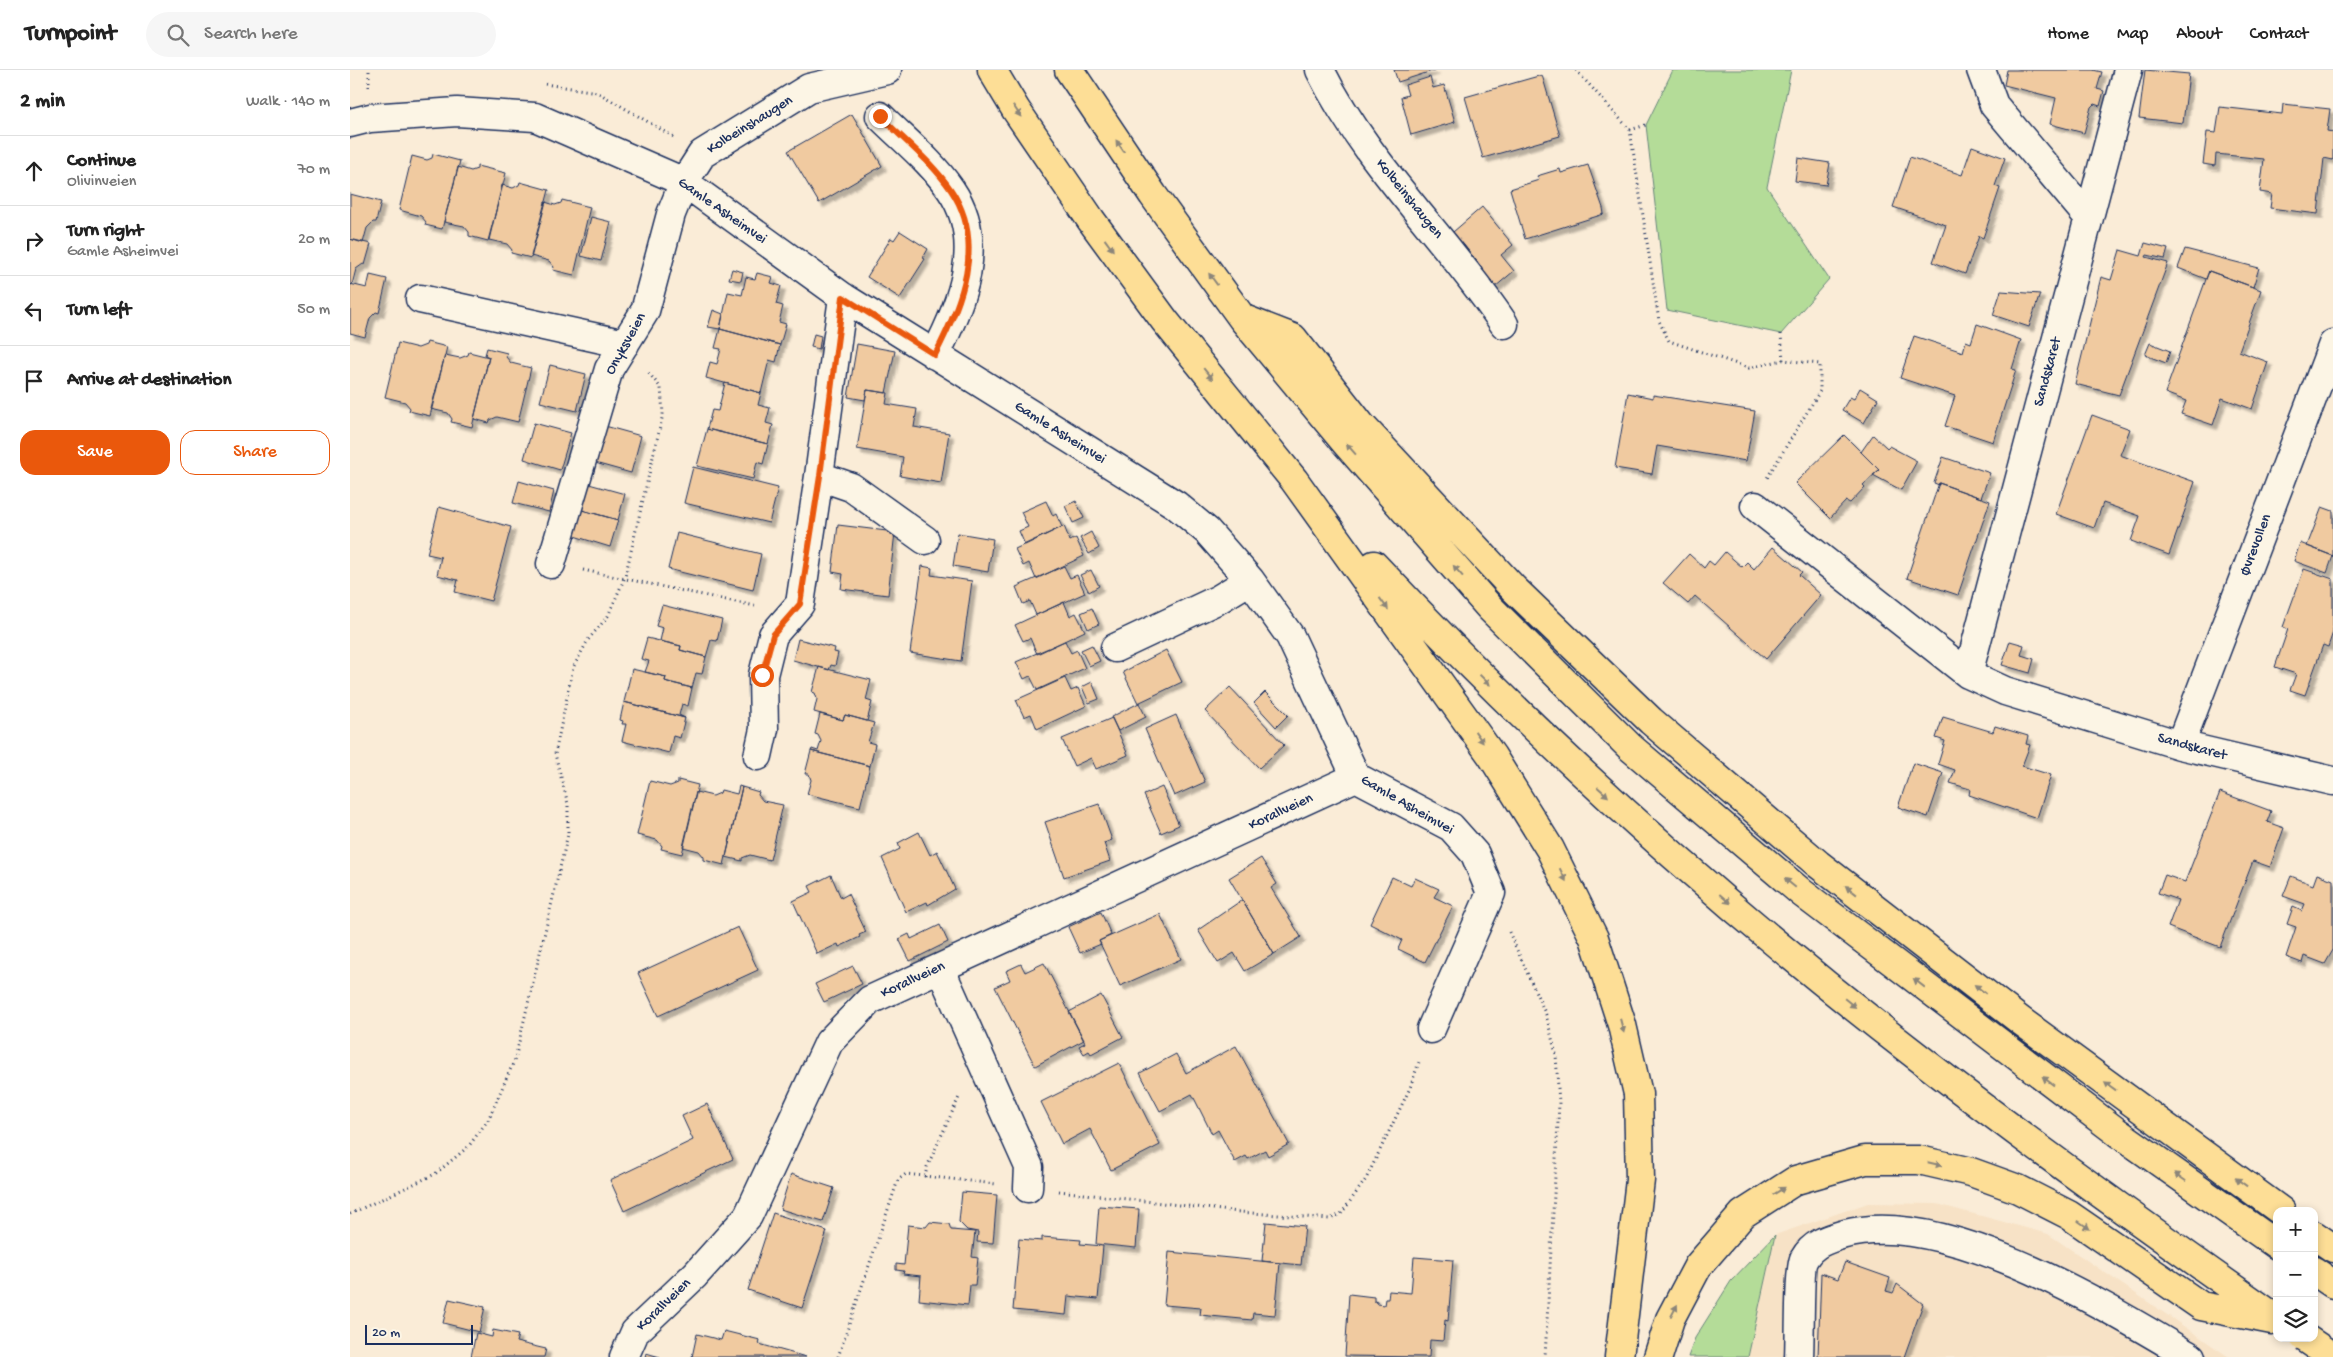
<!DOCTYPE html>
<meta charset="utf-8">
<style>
:root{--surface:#fff;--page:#f6f6f6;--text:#222;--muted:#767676;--line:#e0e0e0;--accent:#ea580c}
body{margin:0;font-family:"Gochi Hand",sans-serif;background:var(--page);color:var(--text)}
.controls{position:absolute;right:15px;bottom:15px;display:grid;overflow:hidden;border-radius:10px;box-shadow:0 2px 8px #0003}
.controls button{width:45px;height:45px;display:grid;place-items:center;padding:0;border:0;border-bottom:1px solid var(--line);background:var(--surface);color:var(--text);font:25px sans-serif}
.scale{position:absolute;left:15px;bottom:12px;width:108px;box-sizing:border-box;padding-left:5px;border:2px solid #1b2f5e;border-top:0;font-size:14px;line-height:18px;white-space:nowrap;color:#1b2f5e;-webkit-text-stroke:4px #fcf5e5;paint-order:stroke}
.stop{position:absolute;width:15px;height:15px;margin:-11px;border:4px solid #ea580c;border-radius:50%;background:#fff}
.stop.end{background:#ea580c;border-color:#fff;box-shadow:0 1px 5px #0008}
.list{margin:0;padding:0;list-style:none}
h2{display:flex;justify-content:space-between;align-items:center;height:65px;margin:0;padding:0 20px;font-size:21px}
h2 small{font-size:16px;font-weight:400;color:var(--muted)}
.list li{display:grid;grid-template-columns:32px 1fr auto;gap:15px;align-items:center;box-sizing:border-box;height:70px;padding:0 20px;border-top:1px solid var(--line)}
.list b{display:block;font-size:19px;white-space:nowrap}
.list p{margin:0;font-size:16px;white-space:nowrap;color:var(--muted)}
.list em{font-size:16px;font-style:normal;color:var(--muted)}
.actions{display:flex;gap:10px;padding:15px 20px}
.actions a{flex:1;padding:11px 0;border:1px solid var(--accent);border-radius:15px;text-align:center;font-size:18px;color:var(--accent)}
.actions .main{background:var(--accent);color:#fff}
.icon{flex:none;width:28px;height:28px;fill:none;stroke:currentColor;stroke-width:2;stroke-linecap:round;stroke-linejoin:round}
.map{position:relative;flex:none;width:1983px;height:1287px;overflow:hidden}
header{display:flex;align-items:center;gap:30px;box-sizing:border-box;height:70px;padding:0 25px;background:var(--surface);border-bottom:1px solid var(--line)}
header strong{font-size:24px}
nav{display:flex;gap:28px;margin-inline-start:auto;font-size:18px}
.search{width:350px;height:45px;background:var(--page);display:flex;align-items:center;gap:12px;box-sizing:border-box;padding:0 18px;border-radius:28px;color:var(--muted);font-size:19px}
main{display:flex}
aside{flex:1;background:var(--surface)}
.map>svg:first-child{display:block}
.built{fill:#f7e2c6}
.green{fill:#b4dc98;stroke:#68867b}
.building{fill:#f0caa0;stroke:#1b2f5e;filter:url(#shadow)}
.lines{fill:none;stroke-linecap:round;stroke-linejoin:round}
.minor-casing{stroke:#1b2f5e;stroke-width:31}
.highway-casing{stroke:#1b2f5e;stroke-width:31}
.path{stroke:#1b2f5e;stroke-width:3;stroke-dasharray:1 4;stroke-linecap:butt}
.minor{stroke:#fcf5e5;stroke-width:28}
.highway{stroke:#fdde96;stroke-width:28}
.highway-bridge-casing{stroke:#1b2f5e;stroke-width:31;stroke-linecap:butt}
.highway-bridge{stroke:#fdde96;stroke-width:28}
.oneway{fill:#8c867a}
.route{stroke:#ea580c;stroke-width:6}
.labels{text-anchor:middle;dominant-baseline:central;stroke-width:4;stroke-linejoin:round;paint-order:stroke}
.street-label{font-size:15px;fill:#1b2f5e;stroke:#fcf5e5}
</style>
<header>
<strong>Turnpoint</strong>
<div class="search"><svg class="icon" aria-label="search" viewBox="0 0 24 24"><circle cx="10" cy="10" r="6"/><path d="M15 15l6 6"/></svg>Search here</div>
<nav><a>Home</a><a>Map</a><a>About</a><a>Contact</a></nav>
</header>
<main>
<aside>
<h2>2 min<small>Walk · 140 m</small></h2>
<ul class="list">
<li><svg class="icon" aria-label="ahead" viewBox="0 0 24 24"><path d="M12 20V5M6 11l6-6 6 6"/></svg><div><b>Continue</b><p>Olivinveien</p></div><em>70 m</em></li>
<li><svg class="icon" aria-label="right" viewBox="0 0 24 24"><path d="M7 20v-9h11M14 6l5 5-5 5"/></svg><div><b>Turn right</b><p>Gamle Asheimvei</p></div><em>20 m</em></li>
<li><svg class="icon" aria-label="left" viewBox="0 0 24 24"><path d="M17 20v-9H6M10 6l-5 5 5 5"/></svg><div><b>Turn left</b></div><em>50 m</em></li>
<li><svg class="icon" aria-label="arrive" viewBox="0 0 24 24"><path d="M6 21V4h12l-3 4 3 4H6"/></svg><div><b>Arrive at destination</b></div></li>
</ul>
<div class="actions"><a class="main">Save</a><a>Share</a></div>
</aside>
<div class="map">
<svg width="1983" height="1287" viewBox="0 0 1983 1287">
<defs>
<filter id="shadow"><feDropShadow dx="4.5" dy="4.5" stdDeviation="1" flood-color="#0004"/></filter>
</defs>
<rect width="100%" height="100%" fill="#faecd7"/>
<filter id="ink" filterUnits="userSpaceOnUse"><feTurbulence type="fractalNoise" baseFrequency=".02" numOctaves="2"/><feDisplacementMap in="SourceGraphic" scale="10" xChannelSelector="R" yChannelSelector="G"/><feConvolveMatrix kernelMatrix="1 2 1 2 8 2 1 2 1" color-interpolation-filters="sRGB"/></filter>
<g filter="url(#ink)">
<path class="built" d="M1518 1133 1587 1134 1698 1164 1879 1287H1398L1425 1165Z"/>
<path class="green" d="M1323 0H1441L1417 117 1479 209 1431 264 1317 240 1296 55Z
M1425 1165 1398 1287H1338L1345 1268 1381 1211Z"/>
<path class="building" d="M1044 0H1085L1048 12Z
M1657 0H1743L1752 2 1747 19 1754 21 1750 36 1744 34 1741 37 1734 63 1700 54 1706 28 1654 15Z
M1795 0 1839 4 1833 53 1789 48Z
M1192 5 1210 66 1133 88 1115 27Z
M1080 7 1083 18 1094 15 1105 52 1061 65 1051 27 1058 25 1055 15Z
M1933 34 1980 39 1977 61 1983 62V90L1974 88 1968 144 1920 138 1922 124 1910 122 1914 89 1866 84 1865 96 1853 94 1857 62 1866 63 1870 37 1932 44Z
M502 44 532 96 469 133 438 81Z
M1622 76 1655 88 1645 116 1650 118 1633 168 1629 166 1615 204 1583 192 1596 155 1543 137 1560 87 1612 105Z
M83 84 110 91 92 159 75 155 76 152 71 146 49 140 62 86 77 90 82 88Z
M1448 88 1480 93 1476 115 1445 111Z
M1238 95 1253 138 1254 144 1175 169 1160 119 1189 110 1187 106 1210 99 1211 103Z
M127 96 156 103 138 171 119 166V162L114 156 94 152 108 97 121 101 127 99Z
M170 112 199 120 181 188 161 183 162 180 157 174 139 170 152 115 163 118 169 115Z
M0 124 31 132 26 152H23L17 158 13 173 0 169Z
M212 130 240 137 224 205 203 200 204 197 199 191 181 186 195 132 205 135 211 133Z
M1132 137 1163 175 1151 185 1164 201 1145 217 1132 201 1134 200 1103 162Z
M241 147 261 152 251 191 231 186Z
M550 161 578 179 573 188 575 189 550 228 517 207 541 168 544 170Z
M0 169 21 174 15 195 13 194 6 199 2 215 0 214Z
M1795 173 1818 179 1815 189 1797 185 1796 187 1818 193 1769 325 1725 314 1751 207 1761 210 1770 180 1791 186Z
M1835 179 1909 198 1903 217 1859 201 1856 209 1828 198Z
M382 199 393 202 391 211 379 209Z
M1859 201 1911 220 1889 281 1918 292 1902 339 1872 328 1863 355 1831 344 1836 331 1815 323Z
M407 203 423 207 421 213 431 216 426 234 433 236 429 252 436 254 430 275 370 259 378 222 392 225 396 207 405 209Z
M20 205 37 209 29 243 26 242 20 248 15 267 0 263V214L17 218Z
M1651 221 1690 224 1679 257 1643 245Z
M363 240 373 244 370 259 358 257Z
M1627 254 1671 270 1662 299 1666 300 1643 372 1595 356 1605 326 1550 308 1564 266 1613 282 1616 271 1621 273Z
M370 259 430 275 426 292 419 290 411 323 356 308 360 292 367 294 371 279 365 278Z
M464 264 471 266 469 279 461 277Z
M77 272 97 277 80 346 59 341 60 338 55 332 35 327 48 273 68 278 76 275Z
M1800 273 1820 281 1816 293 1795 285Z
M507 274 545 281 536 323 517 320 515 330 498 327Z
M137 278 157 283 156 287 161 293 181 298 168 352 147 347 140 350 139 353 124 349 139 287 135 285Z
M119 282 139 287 122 357 101 352 102 349 98 343 81 339 95 285 110 288 118 285Z
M200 295 236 304 227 341 190 332Z
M375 313 411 323 408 335 420 338 416 353 423 355 418 374 357 359 362 340 368 341Z
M1510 318 1528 329 1514 353 1492 340 1500 327 1504 329Z
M517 320 538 323 536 334 567 339 564 357 599 363 591 413 550 406 553 387 507 379Z
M1278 323 1303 328V325L1405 341 1396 391 1307 376 1302 404 1265 398Z
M1742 345 1780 359 1770 385 1845 412 1819 485 1781 471 1790 446 1753 433 1744 458 1706 444Z
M184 353 221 363 210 400 174 389Z
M255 356 291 366 281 403 245 393Z
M357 359 418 374 413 394 407 392 403 409 347 396Z
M1494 365 1529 400 1513 415 1515 417 1500 433 1496 431 1480 448 1445 413Z
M1523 365 1537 378 1539 376 1567 391 1551 420 1523 405 1529 400 1511 382Z
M1593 387 1640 403 1631 428 1589 413V415L1584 413Z
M343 397 428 418 419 453 334 433Z
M169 411 204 421 199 442 163 433Z
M1589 413 1640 431 1608 525 1557 508Z
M239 414 275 424 268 450 232 440Z
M696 431 703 446 706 444 712 457 675 475 669 461 678 457 671 442Z
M726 431 734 448 723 453 715 436Z
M89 437 161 457 141 531 105 522 108 510 87 505 91 487 77 484Z
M1972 437 1983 441V486L1957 476Z
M232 440 268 450 260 477 224 466Z
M488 455 545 462 538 525 491 519 493 504 482 502Z
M714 456 720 471 726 468 734 486 686 509 679 493 673 496 665 479Z
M741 462 749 478 739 484 730 468Z
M327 463 411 484 403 520 318 499Z
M608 463 643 469 638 502 603 496Z
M1950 473 1983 486 1977 503 1944 491Z
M1423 477 1452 502 1449 505 1471 525 1416 589 1345 526 1338 534 1313 513 1339 484 1354 498 1359 491 1364 495 1375 482 1392 497 1397 492 1404 499Z
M572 496 582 498 581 505 622 511 611 591 560 583Z
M714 496 720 508 727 505 735 523 686 545 680 531 673 534 666 517Z
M1954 499 1983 509V562L1978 577 1973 575 1955 625 1940 620 1946 604 1925 597 1938 559 1933 557Z
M741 500 749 516 739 522 730 505Z
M714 532 720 546 726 543 735 561 687 584 680 568 673 571 665 555Z
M312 535 372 550 367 571 361 570 356 587 330 580 331 576 310 571 313 558 306 556Z
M742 538 749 554 738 559 731 543Z
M297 568 331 576 330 580 356 587 352 604 346 603 342 618 318 612 315 611 316 607 295 602 299 591 291 589Z
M448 569 485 578 484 582 488 583 485 596 481 595 479 600 443 590Z
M715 571 721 583 727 580 735 598 687 620 680 606 674 609 666 592Z
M1660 571 1674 575 1671 585 1684 589 1680 603 1652 595Z
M742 575 750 591 739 596 731 580Z
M816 580 832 612 788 633 773 602Z
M469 597 521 610 516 630 522 632 517 651 495 645 493 650 464 642 467 629 465 623 462 622Z
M282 599 316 607 315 611 318 612 342 618 338 636 332 634 329 645 335 648 274 632Z
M715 608 721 621 728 618 736 636 687 659 681 644 674 647 666 630Z
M742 612 749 629 739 633 732 617Z
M880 617 934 675 909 698 855 641Z
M915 622 938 645 926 657 904 633Z
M274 632 335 648 330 668 323 666 319 683 272 671 276 654H272L273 651 270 650Z
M789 633 796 647 768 661 761 647Z
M470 644 493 650 495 645 524 653 518 672 525 674 520 696 461 681 462 679 468 681 471 671 468 665 465 664Z
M826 645 855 712 824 726 795 659Z
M1593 647 1643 662 1645 656 1678 666 1676 674 1680 675 1672 696 1701 705 1687 748 1619 725 1620 719 1600 713 1605 700 1588 694 1595 671 1586 668Z
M762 648 778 685 746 699 741 688 724 696 712 669Z
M461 681 520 696 510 737 457 724 461 710 459 704H455Z
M1563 693 1593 703 1578 747 1548 737Z
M328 710 348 715 332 784 311 779 312 776 307 770 287 765 300 711 320 716 328 713Z
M389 716 392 717 374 795 354 790V787L349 781 333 777 346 722 363 726 370 723 371 720 387 724Z
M392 717 409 722 408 725 413 731 433 735 420 790 400 785 392 788V791L376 787Z
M812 717 829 755 811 763 794 725Z
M1870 722 1921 741 1917 752 1934 758 1920 797 1903 791 1870 877 1818 857 1828 830 1808 823 1815 805 1835 812Z
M749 734 762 770 754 773 760 791 714 807 695 752Z
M569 762 580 785 587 781 605 819 578 835 577 832 556 842 532 788 550 779 548 773Z
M911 788 927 814 921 818 951 867 924 884 879 808Z
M1967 804 1983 810V880L1975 894 1954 886 1952 893 1936 887 1946 857 1937 854 1943 837 1952 841 1955 834 1933 826 1941 806 1963 815Z
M481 805 491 828 498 824 516 862 509 865 510 867 489 877 488 874 467 884 443 831 462 822 459 816Z
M1042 807 1061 816 1065 808 1089 819 1084 827 1103 836 1075 892 1048 879 1052 870 1020 854Z
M892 830 924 884 895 901 884 883 868 893 848 860Z
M751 842 761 865 749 871 751 874 730 883 718 857Z
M810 844 831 889 770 916 749 871Z
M590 855 598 872 560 891 549 869 559 864 561 869Z
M388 857 408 900 308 946 288 903Z
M694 893 734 970 685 996 645 917 660 910 656 901 671 894 675 902Z
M503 896 512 914 474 932 465 914Z
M751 925 773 967 741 984 739 981 734 984 729 976 735 973 719 942Z
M886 976 939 1074 918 1086 915 1080 898 1089 896 1086 885 1092 868 1060 862 1064 842 1024 810 1041 790 1003 826 984 836 1003Z
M769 993 810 1075 761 1100 740 1059 712 1074 691 1032Z
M357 1034 383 1089 274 1141 260 1110 343 1070 332 1046Z
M441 1104 484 1118 473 1152 430 1139Z
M612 1122 647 1125 643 1173 627 1172 628 1162 617 1160 609 1152Z
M749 1136 789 1139 786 1178 746 1174Z
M423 1143 477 1161 452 1238 398 1220Z
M580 1152 599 1154 601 1160 625 1162 622 1187 628 1188 625 1215H620L618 1235 569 1230 571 1206 553 1204 554 1201 546 1200V1194L554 1195 558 1155 576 1157Z
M916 1152 955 1156 951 1195 912 1191Z
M692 1167 731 1170 730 1174 753 1176 748 1229 718 1226 716 1245 663 1240 669 1169 692 1171Z
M819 1182 930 1193 925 1245 903 1243 902 1250 850 1245 851 1238 814 1235Z
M1064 1187 1103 1190 1098 1251 1095 1250 1093 1271 1080 1270 1079 1287 995 1286 999 1224 1024 1227V1231L1027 1232V1234L1034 1235 1035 1229H1038L1039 1221 1061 1223Z
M1495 1192 1540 1208 1536 1221 1543 1223 1547 1214 1573 1234 1554 1287H1468L1471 1203 1488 1209Z
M99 1229 135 1237 129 1262 93 1253Z
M143 1260 168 1265 166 1272 196 1279 194 1287H121L126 1263 142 1267Z
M374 1261 410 1270 409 1274 456 1287H342L347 1264 371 1270Z
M296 1283 310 1287H295Z"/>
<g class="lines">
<g class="minor-casing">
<path id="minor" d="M970 0C1017 95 1096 167 1154 254
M1631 0 1644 35 1739 148
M530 46C554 70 582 92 601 120 637 173 611 235 585 285
M0 53 20 48 107 42 185 47 334 112 493 227 826 435 857 461 900 510 940 566 1006 707 1101 757 1125 784 1141 823 1081 959
M70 229 275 274
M469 406 501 417 575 470
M1405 436 1618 604 1655 621 1830 675 1983 711
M201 494 259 299 295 241 321 144 334 112 352 84 459 18 537 0
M765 578 869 529 900 510
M1618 604 1778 0
M1830 675 1983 274
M408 686 414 659 413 605 423 565 450 534 469 406 493 227
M590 898 679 1097 678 1118
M274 1287 285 1262 345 1205 398 1146 479 972 520 930 1006 707
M1449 1287C1450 1272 1449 1197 1454 1189 1463 1173 1478 1169 1495 1164 1596 1138 1755 1236 1841 1287"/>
</g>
<g class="highway-casing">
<path id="highway" d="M642 0 666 40 741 150 815 251 944 410 1142 686 1200 779 1244 868 1272 955 1288 1024 1290 1110 1269 1287
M719 0 803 125 892 248 995 372 1140 538 1280 677 1452 823 1767 1062 1927 1175
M894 249 943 268 1011 355 1164 519 1301 651 1468 794 1671 951 1931 1141
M1024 495C1191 673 1374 838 1568 987 1685 1078 1806 1164 1927 1249
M1964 1165 1983 1178
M1964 1201 1983 1214
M1308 1287 1320 1249 1348 1196 1393 1144 1446 1110 1515 1090H1569L1621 1102 1668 1119 1719 1145 1851 1236 1922 1250"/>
</g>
<path class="path" d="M1226 0 1280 60 1309 251 1319 271 1399 298 1433 290 1470 294V321L1417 408
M195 14 247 22 324 67
M19 17V0
M1280 60 1296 55
M1431 264 1433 290
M233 500 405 536
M1159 862 1196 945 1206 984 1209 1034 1195 1287
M575 1107 577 1097 610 1025
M709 1121 889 1142 980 1149 991 1144 1016 1109 1060 1018 1070 989
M0 1144 85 1104 118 1077 138 1050 165 989 218 764V734L205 684 223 598 238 570 258 546 275 507 313 344 311 318 297 301
M488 1287 548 1110 556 1104 646 1114"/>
<use href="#minor" class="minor"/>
<use href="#highway" class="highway"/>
<g class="highway-bridge-casing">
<path id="highway-bridge" d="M1955 1268 1983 1287"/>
</g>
<use href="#highway-bridge" class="highway-bridge"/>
</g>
<defs><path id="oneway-solid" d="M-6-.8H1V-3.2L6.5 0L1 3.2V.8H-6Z" transform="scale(1.25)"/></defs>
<g class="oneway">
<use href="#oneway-solid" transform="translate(667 41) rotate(57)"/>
<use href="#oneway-solid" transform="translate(770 76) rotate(-124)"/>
<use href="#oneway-solid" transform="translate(759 175) rotate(54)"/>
<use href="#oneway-solid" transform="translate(863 209) rotate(-126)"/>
<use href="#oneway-solid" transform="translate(858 304) rotate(51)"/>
<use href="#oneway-solid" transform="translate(1001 379) rotate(-131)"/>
<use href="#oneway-solid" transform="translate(1108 501) rotate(-131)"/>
<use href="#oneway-solid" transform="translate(1034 534) rotate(54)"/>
<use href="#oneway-solid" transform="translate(1135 610) rotate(44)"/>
<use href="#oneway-solid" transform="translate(1129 667) rotate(55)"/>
<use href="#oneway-solid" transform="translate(1253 722) rotate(42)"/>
<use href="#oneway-solid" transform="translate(1213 805) rotate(64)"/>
<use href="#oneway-solid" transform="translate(1440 813) rotate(-140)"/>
<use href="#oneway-solid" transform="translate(1501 820) rotate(-142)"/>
<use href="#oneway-solid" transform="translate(1375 829) rotate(41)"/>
<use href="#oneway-solid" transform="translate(1569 913) rotate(-142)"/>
<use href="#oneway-solid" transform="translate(1630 919) rotate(-142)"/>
<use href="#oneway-solid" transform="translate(1500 933) rotate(39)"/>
<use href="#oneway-solid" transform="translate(1272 956) rotate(75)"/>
<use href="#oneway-solid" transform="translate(1698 1011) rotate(-143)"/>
<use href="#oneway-solid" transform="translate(1760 1016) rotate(-144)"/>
<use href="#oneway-solid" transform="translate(1585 1094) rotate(13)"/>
<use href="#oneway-solid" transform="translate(1830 1107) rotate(-145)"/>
<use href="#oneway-solid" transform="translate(1891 1112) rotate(-144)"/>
<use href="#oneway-solid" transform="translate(1429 1121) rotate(-32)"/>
<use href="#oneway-solid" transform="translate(1734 1155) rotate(35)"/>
<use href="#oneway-solid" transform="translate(1324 1241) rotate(-62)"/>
</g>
</g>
<g class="lines" filter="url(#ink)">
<path class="route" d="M412 605 423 565 450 534 470 406 493 227 585 285C611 235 637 173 601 120 582 92 554 70 530 46"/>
</g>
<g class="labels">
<g class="street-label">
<text transform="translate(400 55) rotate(-32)">Kolbeinshaugen</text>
<text transform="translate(1059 129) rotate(51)">Kolbeinshaugen</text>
<text transform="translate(372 141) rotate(35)">Gamle Asheimvei</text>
<text transform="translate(276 274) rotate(-61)">Onyksveien</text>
<text transform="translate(1698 302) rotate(-75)">Sandskaret</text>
<text transform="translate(710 363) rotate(32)">Gamle Asheimvei</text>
<text transform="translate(1906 475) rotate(-69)">Øvrevollen</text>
<text transform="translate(1842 677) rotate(15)">Sandskaret</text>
<text transform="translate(1057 735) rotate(30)">Gamle Asheimvei</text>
<text transform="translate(931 742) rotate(-25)">Korallveien</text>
<text transform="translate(563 910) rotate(-25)">Korallveien</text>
<text transform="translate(314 1235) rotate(-44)">Korallveien</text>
</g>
</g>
</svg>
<div class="controls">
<button>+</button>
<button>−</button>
<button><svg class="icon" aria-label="layers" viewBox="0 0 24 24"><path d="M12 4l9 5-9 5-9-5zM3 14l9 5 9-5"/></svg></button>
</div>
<div class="scale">20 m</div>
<div class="stop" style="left:412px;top:605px"></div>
<div class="stop end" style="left:530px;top:46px"></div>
</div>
</main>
